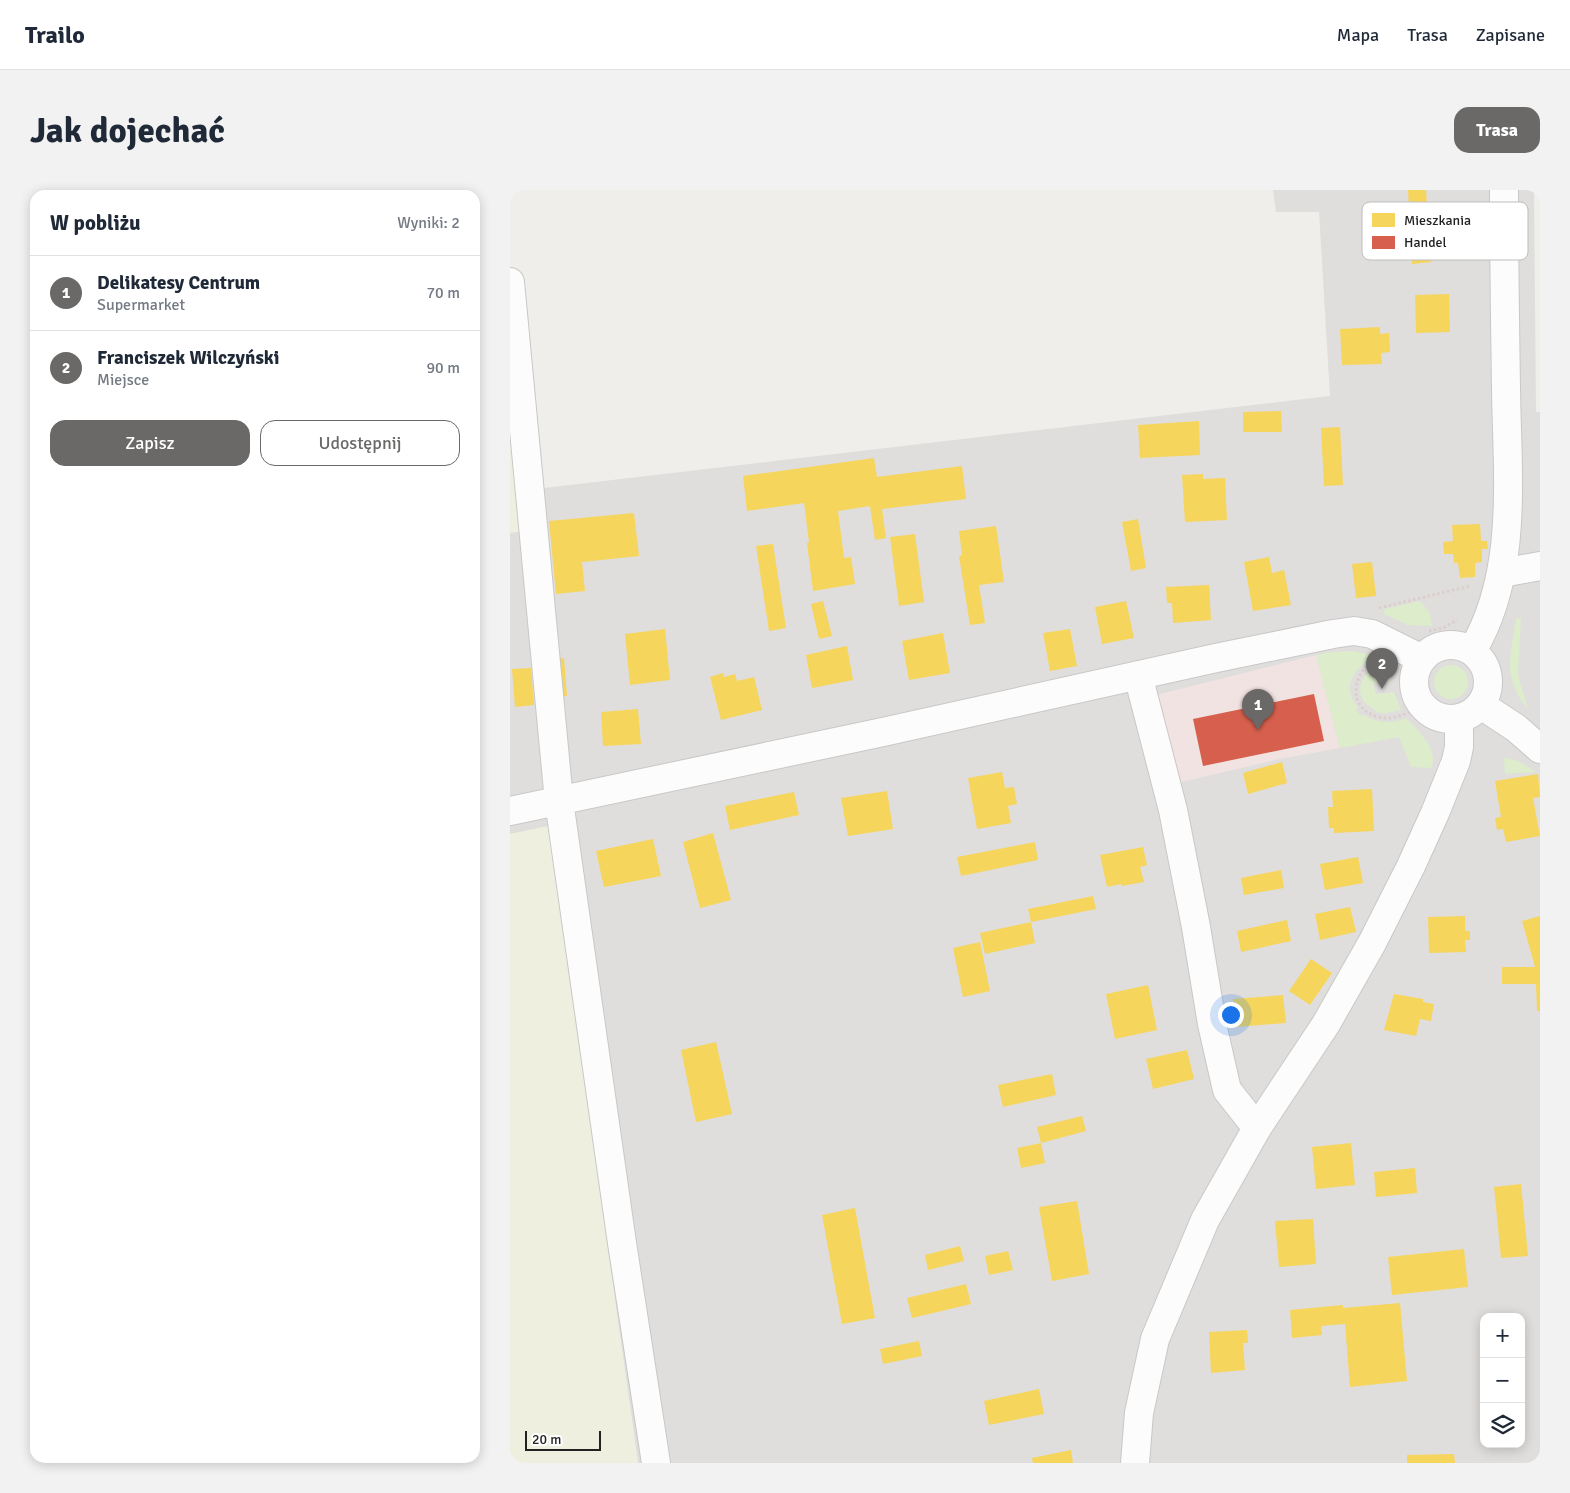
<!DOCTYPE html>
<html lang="pl">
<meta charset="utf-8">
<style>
:root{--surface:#fff;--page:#f2f2f3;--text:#1f2937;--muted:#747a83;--line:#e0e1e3;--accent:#6a6968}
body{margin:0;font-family:Signika,sans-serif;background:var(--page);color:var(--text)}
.controls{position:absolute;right:15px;bottom:15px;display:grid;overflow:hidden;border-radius:10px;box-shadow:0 2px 12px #0003}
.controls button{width:45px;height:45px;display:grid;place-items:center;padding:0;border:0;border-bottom:1px solid var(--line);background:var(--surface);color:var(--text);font:25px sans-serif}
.scale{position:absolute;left:15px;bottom:12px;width:76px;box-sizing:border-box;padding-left:5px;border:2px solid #222;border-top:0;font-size:14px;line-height:18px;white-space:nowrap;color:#222;-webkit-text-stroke:4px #fff;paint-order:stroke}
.you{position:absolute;left:720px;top:824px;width:18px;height:18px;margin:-12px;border:4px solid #fff;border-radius:50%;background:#1a73e8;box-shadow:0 0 0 8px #1a73e833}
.badge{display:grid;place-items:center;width:32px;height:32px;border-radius:50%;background:var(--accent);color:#fff;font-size:16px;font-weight:700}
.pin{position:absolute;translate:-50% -41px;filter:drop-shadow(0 1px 2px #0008)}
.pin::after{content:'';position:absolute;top:26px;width:18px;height:15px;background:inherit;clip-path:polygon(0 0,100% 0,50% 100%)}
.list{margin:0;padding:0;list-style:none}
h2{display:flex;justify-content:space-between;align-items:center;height:65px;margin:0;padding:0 20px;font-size:21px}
h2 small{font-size:16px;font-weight:400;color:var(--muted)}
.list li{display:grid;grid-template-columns:32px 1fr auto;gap:15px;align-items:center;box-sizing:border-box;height:75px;padding:0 20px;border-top:1px solid var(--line)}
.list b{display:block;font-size:19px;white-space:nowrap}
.list p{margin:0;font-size:16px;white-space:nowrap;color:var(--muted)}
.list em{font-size:16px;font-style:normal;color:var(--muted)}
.actions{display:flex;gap:10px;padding:15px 20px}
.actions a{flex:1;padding:11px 0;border:1px solid var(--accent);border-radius:15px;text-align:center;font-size:18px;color:var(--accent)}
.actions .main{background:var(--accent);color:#fff}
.icon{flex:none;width:28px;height:28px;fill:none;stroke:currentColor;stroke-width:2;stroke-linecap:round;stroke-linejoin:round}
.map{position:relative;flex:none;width:1030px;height:1273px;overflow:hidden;border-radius:15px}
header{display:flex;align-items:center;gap:30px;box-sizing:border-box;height:70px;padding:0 25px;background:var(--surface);border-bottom:1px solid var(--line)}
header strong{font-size:24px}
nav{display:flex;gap:28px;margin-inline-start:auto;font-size:18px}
.intro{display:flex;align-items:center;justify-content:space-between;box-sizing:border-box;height:120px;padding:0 30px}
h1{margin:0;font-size:35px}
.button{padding:12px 22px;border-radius:15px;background:var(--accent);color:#fff;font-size:18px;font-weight:700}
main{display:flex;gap:30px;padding:0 30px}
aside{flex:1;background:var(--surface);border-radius:15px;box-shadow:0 2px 12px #0003}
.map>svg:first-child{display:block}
.residential{fill:#dfdedc;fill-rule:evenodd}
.commercial{fill:#f1e3e1}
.farmland{fill:#efefdf}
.grass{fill:#ddeccb}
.homes{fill:#f6d55c}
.shops{fill:#d6604d}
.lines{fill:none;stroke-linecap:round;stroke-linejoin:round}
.minor-casing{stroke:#c9c8c7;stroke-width:30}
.tertiary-casing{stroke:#c9c8c7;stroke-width:30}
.path{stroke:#dccecd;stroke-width:3;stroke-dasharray:2.5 2.5;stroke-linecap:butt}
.minor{stroke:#fdfcfc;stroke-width:28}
.tertiary{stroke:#fdfcfc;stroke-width:28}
.key{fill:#fff;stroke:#bdbdbd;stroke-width:1}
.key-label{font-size:14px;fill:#222}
</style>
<header>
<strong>Trailo</strong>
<nav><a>Mapa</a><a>Trasa</a><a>Zapisane</a></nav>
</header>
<div class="intro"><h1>Jak dojechać</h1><a class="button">Trasa</a></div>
<main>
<aside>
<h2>W pobliżu<small>Wyniki: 2</small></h2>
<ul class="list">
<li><span class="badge">1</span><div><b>Delikatesy Centrum</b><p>Supermarket</p></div><em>70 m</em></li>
<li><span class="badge">2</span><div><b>Franciszek Wilczyński</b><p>Miejsce</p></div><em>90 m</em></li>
</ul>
<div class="actions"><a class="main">Zapisz</a><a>Udostępnij</a></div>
</aside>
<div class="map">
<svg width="1030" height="1273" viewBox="0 0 1030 1273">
<rect width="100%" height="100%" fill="#f0eeeb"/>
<path class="residential" d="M763 0H1024L1026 222H1030V1273H128L38 637 0 644V302L820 206 809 22H766ZM974 1127H1011V1254H974Z"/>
<path class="commercial" d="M806 465 830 558 770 569 663 594 642 506Z"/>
<path class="farmland" d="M0 199 14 341 0 343Z
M38 636 128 1273H0V644Z"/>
<path class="grass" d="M910 411 920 423 922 436 898 435 874 424V419Z
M1011 428 1008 485 1018 520C992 486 1000 468 1006 429Z
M842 461 857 464 863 467C844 480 830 496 848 517L846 520 851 526 853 525C868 533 881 534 896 528 907 539 930 560 921 578L901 577 889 547 830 558 806 465 822 462Z
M872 475 881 491 863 493 866 504 884 502 891 520C885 521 876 524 871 523 867 523 863 519 860 517 841 504 852 480 872 475Z
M924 492a17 17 0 1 1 34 0a17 17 0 1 1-34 0Z
M994 568C1007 569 1015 575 1026 582L995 584Z"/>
<path class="homes" d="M898 0H916L921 72 902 74 900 49H894L893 34H900Z
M939 104 940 142 906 143 905 105Z
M870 137V144L879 143 880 162 871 163 872 174 832 175 830 139Z
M771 221 772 242H733V222Z
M689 231 690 265 630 268 628 235Z
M830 237 833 295 814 296 811 238Z
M364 268 367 287 452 276 456 309 372 319 376 348 365 350 360 316 328 321 334 368 341 367 345 394 303 401 297 353 299 352 294 313 237 321 233 286Z
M693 284V289L715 288 717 330 675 332 672 285Z
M124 323 129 366 72 372 75 401 46 404 39 331Z
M628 329 636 378 621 381 612 332Z
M970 334 971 351H977L978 359H972V372L965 373V387L950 388 948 373H944L943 364H934L933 352 943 351 942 335Z
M486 336 494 392 469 395 475 433 460 435 449 366 452 365 449 341Z
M405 344 414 412 389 416 380 347Z
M263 354 276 438 259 441 246 356Z
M759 367 762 383 774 380 781 415 743 421 734 372Z
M862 372 866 406 846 408 842 374Z
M699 395 701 430 663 433 662 413H657L656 397Z
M313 411 322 446 309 449 301 414Z
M616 411 624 448 592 454 585 417Z
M155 439 160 490 120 495 115 444Z
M560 439 567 476 540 481 533 443Z
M433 443 440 483 399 490 392 451Z
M337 456 343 490 302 498 296 465Z
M54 468 57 506 44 507 40 469Z
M21 478 24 515 5 517 2 479Z
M213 483 214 487 225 484 227 491 244 487 252 520 211 530 200 487Z
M128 519 131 554 93 556 91 522Z
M772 572 777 593 738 604 733 583Z
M492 582 495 598 504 597 507 614 498 616 501 633 467 639 458 588Z
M1028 584 1030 607 1023 608 1030 646 996 652 993 639 987 640 985 628 991 627 985 591Z
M862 599 864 641 824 643V638H819L818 617H823L822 601Z
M377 601 383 639 338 646 331 608Z
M284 602 289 625 220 640 215 616Z
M203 643 221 710 190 718 173 652Z
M143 649 151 686 94 697 86 661Z
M525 652 528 670 451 686 447 667Z
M633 657 637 675 630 677 634 692 612 696 611 694 597 697 590 665Z
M848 667 853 693 815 700 810 674Z
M771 680 774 698 734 705 731 688Z
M583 706 586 719 521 732 525 753 475 764 470 743 521 732 518 719Z
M840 717 846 742 810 750 805 724Z
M955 726V741H960V750H955L956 762 919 763 918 727Z
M1030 726V821H1027L1026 794H992V777H1025L1012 731Z
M777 730 781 751 731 762 727 741Z
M470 752 480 801 453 807 443 758Z
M801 769 822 783 800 815 779 801Z
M638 795 647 840 605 849 596 804Z
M884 804 913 809V812L924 814 921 831 910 829 906 846 874 840Z
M773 805 776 833 726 837 723 809Z
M206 852 222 924 186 932 171 860Z
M677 860 684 889 643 899 636 869Z
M542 884 546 905 493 917 488 895Z
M572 926 576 941 531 953 527 937Z
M531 953 535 973 511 978 507 958Z
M841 953 845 995 806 999 802 957Z
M905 978 907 1003 866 1007 864 982Z
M1011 994 1018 1066 991 1068 984 997Z
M567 1011 579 1084 542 1091 529 1017Z
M345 1018 365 1128 332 1134 312 1025Z
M803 1029 806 1074 769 1077 765 1031Z
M450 1056 454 1071 418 1080 415 1065Z
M954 1059 958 1097 882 1105 878 1067Z
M498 1061 503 1080 479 1085 475 1066Z
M456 1094 461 1114 402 1128 397 1108Z
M890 1113 897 1191 840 1197 835 1134 811 1136 812 1145 782 1148 780 1120 833 1115V1118Z
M737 1140 738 1153H733L735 1180 701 1183 699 1142Z
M409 1151 412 1166 373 1174 370 1159Z
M529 1199 534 1224 479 1235 474 1211Z
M561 1260 563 1273H523L522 1268Z
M944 1264 945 1273H897V1265Z"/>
<path class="shops" d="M804 504 814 551 693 576 683 529Z"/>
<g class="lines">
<g class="minor-casing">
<path id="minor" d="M0 92 49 611 112 1053 146 1273
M992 383 1030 376
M628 485 663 620 686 737 702 834 717 900 747 938
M971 515 1006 538 1030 559
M0 621 373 542 706 468 823 444 844 441 862 444 912 469"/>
</g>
<g class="tertiary-casing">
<path id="tertiary" d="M904 492a37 37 0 1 1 74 0a37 37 0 1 1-74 0Z
M962 461C1009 383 997 285 996 198 995 132 994 66 994 0
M625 1273 629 1223 645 1149 695 1030 747 938 816 834 862 753 901 676 925 623 946 571 949 557V529"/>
</g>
<path class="path" d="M869 418 960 396
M919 441 933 438 947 430
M861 473C839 489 841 521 869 527 879 530 889 526 899 523"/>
<use href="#minor" class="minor"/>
<use href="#tertiary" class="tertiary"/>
</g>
<rect x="852" y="12" width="166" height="58" rx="8" class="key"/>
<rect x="862" y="23" width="23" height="14" fill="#f6d55c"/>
<rect x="862" y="46" width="23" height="13" fill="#d6604d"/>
<g class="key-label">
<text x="894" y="35">Mieszkania</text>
<text x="894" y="57">Handel</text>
</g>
</svg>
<div class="controls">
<button>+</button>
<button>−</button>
<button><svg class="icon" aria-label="layers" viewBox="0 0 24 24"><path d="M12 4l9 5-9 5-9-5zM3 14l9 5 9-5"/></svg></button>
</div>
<div class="scale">20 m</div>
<div class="you"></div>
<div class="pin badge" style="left:748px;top:540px">1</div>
<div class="pin badge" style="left:872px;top:499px">2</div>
</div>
</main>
